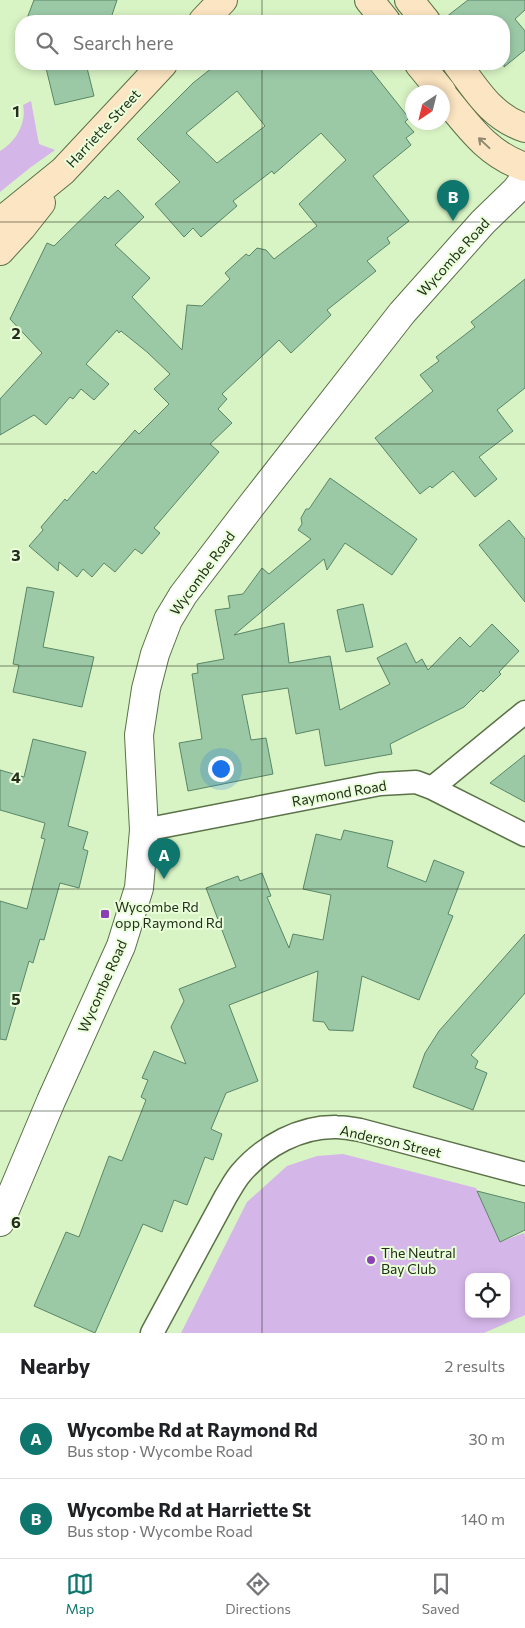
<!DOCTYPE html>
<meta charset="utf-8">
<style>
:root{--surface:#fff;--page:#f6f6f6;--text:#202124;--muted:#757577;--line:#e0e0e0;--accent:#0f766e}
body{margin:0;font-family:Commissioner,sans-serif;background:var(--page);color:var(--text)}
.controls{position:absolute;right:15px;bottom:15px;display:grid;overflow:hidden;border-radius:10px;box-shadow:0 2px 8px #0003}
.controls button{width:45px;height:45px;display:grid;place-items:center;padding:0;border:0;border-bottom:1px solid var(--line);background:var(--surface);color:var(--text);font:25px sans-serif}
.compass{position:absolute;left:405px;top:85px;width:45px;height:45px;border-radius:50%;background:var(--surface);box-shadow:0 2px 8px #0003;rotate:215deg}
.you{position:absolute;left:220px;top:768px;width:18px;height:18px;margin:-12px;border:4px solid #fff;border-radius:50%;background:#1a73e8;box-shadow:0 0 0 8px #1a73e833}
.badge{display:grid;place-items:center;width:32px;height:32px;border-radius:50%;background:var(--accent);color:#fff;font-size:16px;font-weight:700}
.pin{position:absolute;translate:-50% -41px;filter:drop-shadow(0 1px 2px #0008)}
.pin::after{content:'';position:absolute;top:26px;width:18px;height:15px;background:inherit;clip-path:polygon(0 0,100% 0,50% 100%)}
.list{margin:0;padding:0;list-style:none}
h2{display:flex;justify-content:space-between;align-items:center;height:65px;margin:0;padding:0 20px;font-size:21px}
h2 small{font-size:16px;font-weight:400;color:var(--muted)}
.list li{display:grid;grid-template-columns:32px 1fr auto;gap:15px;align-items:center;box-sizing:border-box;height:80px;padding:0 20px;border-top:1px solid var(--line)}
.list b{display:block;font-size:19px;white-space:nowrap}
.list p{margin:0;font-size:16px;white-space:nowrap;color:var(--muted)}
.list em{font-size:16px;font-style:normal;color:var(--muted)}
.icon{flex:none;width:28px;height:28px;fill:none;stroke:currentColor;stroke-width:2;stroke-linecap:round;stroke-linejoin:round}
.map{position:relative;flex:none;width:525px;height:1333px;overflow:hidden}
.search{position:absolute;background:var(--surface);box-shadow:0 2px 8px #0003;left:15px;right:15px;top:15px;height:55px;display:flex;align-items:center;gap:12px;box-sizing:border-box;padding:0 18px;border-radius:20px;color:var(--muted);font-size:19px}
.sheet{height:225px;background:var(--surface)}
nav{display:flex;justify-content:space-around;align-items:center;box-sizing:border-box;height:70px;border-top:1px solid var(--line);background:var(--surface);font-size:14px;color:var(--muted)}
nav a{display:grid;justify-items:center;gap:2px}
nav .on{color:var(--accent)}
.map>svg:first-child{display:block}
.green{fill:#d5b6e9;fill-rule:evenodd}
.building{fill:#9bc9a6;stroke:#5a8666;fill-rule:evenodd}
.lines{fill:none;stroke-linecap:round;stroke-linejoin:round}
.minor-casing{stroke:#5b7248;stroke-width:25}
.tertiary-casing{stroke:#5b7248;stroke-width:30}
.secondary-casing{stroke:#5b7248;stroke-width:30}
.minor{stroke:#fff;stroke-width:22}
.tertiary{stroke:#fff;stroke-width:28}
.secondary{stroke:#fce5c2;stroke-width:28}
.oneway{stroke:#908a6f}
.grid{fill:none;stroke:#242e1c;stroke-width:1;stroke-opacity:0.55}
.poi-dot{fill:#8b41b3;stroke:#e9ffd9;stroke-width:2}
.labels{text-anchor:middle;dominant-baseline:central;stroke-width:4;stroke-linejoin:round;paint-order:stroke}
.street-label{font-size:14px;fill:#242e1c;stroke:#e9ffd9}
.poi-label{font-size:14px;fill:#242e1c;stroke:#e9ffd9;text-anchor:start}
.grid-label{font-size:16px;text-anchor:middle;font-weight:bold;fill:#242e1c;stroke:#e9ffd9;stroke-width:4;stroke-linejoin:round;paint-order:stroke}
</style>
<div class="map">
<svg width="525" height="1333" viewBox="0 0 525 1333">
<rect width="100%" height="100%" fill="#d8f3c4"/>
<path class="green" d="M31 101 39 144 55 150 31 167 0 192V151C16 142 27 122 23 105Z
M343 1154 476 1188 500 1242 524 1233 525 1235V1315L484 1333H181L247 1202 287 1166 317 1156ZM469 1277H506V1314H469Z"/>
<path class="building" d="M34 0H117L110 21H26Z
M468 0H525V10L515 19 525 31V50L504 67V21H441Z
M45 64H86L94 96 55 105Z
M217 64H366L409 118 405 122 414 132 406 138 411 145 373 176 409 221 387 238 390 243 367 261 376 271 327 310 331 315 291 353 279 340 222 394 227 399 218 409 232 423 210 444 219 452 154 528 160 533 142 554 135 549 115 572 104 563 92 577 83 569 77 577 59 562 58 571 29 546 43 530 41 527 65 499 67 501 93 471 96 474 135 430 139 434 169 404 154 389 170 374 147 352 121 331 119 333 117 330 86 364 109 384 94 400 81 389 73 399 70 397 46 425 34 415 0 435V399L42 353 10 319 47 243 54 246 105 196 108 199 118 190 144 217 115 245 150 278 132 297 182 350 187 305 202 306 230 279 225 273 246 254 249 256 257 248 266 250 274 259 317 226 299 204 346 160 321 133 274 174 272 171 233 201 237 206 201 237 193 228 184 237 155 204 180 182 137 139 193 83ZM237 91 265 126 217 163 186 133Z
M525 279V388L497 410 513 431 479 457 497 479 475 497 453 471 432 488 430 486 420 494 375 438 433 391 420 375 439 361 436 357 475 327 471 322Z
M330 478 417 539 392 575 345 543 327 570 324 559 234 635 284 623 289 663 330 656 340 710 390 684 377 658 406 643 416 663 422 659 428 670 460 637 470 647 492 624 519 651 499 672 501 674 483 692 481 690 464 707 390 744 392 754 325 766 319 729 296 734 288 688 242 695 251 740 266 738 273 774 188 791 179 743 202 739 192 674 198 673 197 664 224 659 215 610 230 608 228 596 243 594 262 568 269 574 311 539 298 530 302 524 301 518 306 509H309Z
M509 520 525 539V602L479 545Z
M27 587 54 592 43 647 94 657 82 707 13 692 19 665 13 664Z
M363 604 373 647 346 652 337 610Z
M33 739 86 752 68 826 88 832 83 849 88 851 79 888 60 883 44 940 40 939 33 963 29 961 6 1040 0 1039V901L27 909 45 839 41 838 45 823 0 810V770L24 777Z
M525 755V802L490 783Z
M344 830 393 841 387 867 426 882 434 860 464 872 448 914 453 916 419 1000 362 976 353 1031 329 1030 324 1022 313 1021 318 971 229 1005 258 1081 226 1093 211 1129 222 1134 213 1160 205 1157 187 1205 174 1200 162 1232 143 1224 95 1333 34 1306 66 1232 79 1237 109 1156 122 1161 146 1100 141 1097 148 1080 142 1078 154 1051 186 1064 171 1027 184 1001 179 989 236 967 206 888 238 876 240 881 262 873 271 896 267 897 289 948 293 934 323 940 331 895 303 889 316 834 341 840Z
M525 934V993L471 1055 478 1061 475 1068 487 1073 473 1110 413 1087 425 1053 439 1031Z
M477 1191 525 1203V1230L500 1242Z"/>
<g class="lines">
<g class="minor-casing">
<path id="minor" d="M432 788 525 712
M144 830 380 784 416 782 432 788 525 835
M152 1333 226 1196C231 1188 235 1180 241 1173 264 1146 300 1126 337 1127 344 1127 352 1129 360 1130L525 1174"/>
</g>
<g class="tertiary-casing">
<path id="tertiary" d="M0 1222 51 1101 121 946 139 888 144 830 139 735 146 689 155 654 168 620 183 595 251 506 402 313 483 222 516 190 525 178"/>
</g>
<g class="secondary-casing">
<path id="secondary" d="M369 0 386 21
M409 0 426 21
M203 21 223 0
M419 64 442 92
M457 64C477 91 492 117 525 128
M442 94C467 124 486 154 525 167
M0 222 63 171 163 64
M0 251 22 227 41 203"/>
</g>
<use href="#minor" class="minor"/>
<use href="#tertiary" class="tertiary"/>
<use href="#secondary" class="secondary"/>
</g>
<defs><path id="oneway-shaft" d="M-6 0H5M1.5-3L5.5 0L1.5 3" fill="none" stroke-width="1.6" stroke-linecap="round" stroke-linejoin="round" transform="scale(1.25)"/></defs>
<use class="oneway" href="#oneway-shaft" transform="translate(484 143) rotate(-137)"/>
<path class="grid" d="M262 0V21M262 64V1333M0 222H525M0 444H525M0 666H525M0 889H525M0 1111H525"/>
<g class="poi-dot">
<rect x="100" y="909" width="10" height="10" rx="2.5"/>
<circle cx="371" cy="1260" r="5"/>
</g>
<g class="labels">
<g class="street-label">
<text transform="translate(103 128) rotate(-47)">Harriette Street</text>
<text transform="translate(453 257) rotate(-48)">Wycombe Road</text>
<text transform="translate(202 573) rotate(-54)">Wycombe Road</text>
<text transform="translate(339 793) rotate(-10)">Raymond Road</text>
<text transform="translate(102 986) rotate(-66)">Wycombe Road</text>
<text transform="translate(391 1141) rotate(13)">Anderson Street</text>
</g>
<g class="poi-label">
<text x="115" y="906">Wycombe Rd<tspan x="115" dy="16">opp Raymond Rd</tspan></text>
<text x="381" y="1252">The Neutral<tspan x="381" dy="16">Bay Club</tspan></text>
</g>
</g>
<g class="grid-label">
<text x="16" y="117">1</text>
<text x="16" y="339">2</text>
<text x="16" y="561">3</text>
<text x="16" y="783">4</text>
<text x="16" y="1005">5</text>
<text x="16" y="1228">6</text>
</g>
</svg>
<div class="controls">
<button><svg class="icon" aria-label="locate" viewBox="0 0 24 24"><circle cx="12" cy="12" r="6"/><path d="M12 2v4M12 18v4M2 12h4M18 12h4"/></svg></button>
</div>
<svg class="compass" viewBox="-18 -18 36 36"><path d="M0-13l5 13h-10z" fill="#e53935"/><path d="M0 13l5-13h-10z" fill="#757577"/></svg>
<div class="you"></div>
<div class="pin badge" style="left:164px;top:879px">A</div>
<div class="pin badge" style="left:453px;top:221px">B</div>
<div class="search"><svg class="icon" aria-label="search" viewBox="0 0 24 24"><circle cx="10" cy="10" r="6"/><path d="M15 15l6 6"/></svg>Search here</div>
</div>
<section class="sheet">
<h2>Nearby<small>2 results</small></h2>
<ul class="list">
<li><span class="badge">A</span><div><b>Wycombe Rd at Raymond Rd</b><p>Bus stop · Wycombe Road</p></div><em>30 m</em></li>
<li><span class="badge">B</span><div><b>Wycombe Rd at Harriette St</b><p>Bus stop · Wycombe Road</p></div><em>140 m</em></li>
</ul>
</section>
<nav>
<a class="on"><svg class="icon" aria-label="map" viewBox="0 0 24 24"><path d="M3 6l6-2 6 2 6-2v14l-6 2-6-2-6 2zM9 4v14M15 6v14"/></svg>Map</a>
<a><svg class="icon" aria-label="directions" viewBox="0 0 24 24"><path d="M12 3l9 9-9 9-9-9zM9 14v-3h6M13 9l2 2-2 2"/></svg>Directions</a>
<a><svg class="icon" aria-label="saved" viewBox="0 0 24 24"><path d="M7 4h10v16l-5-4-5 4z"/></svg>Saved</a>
</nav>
